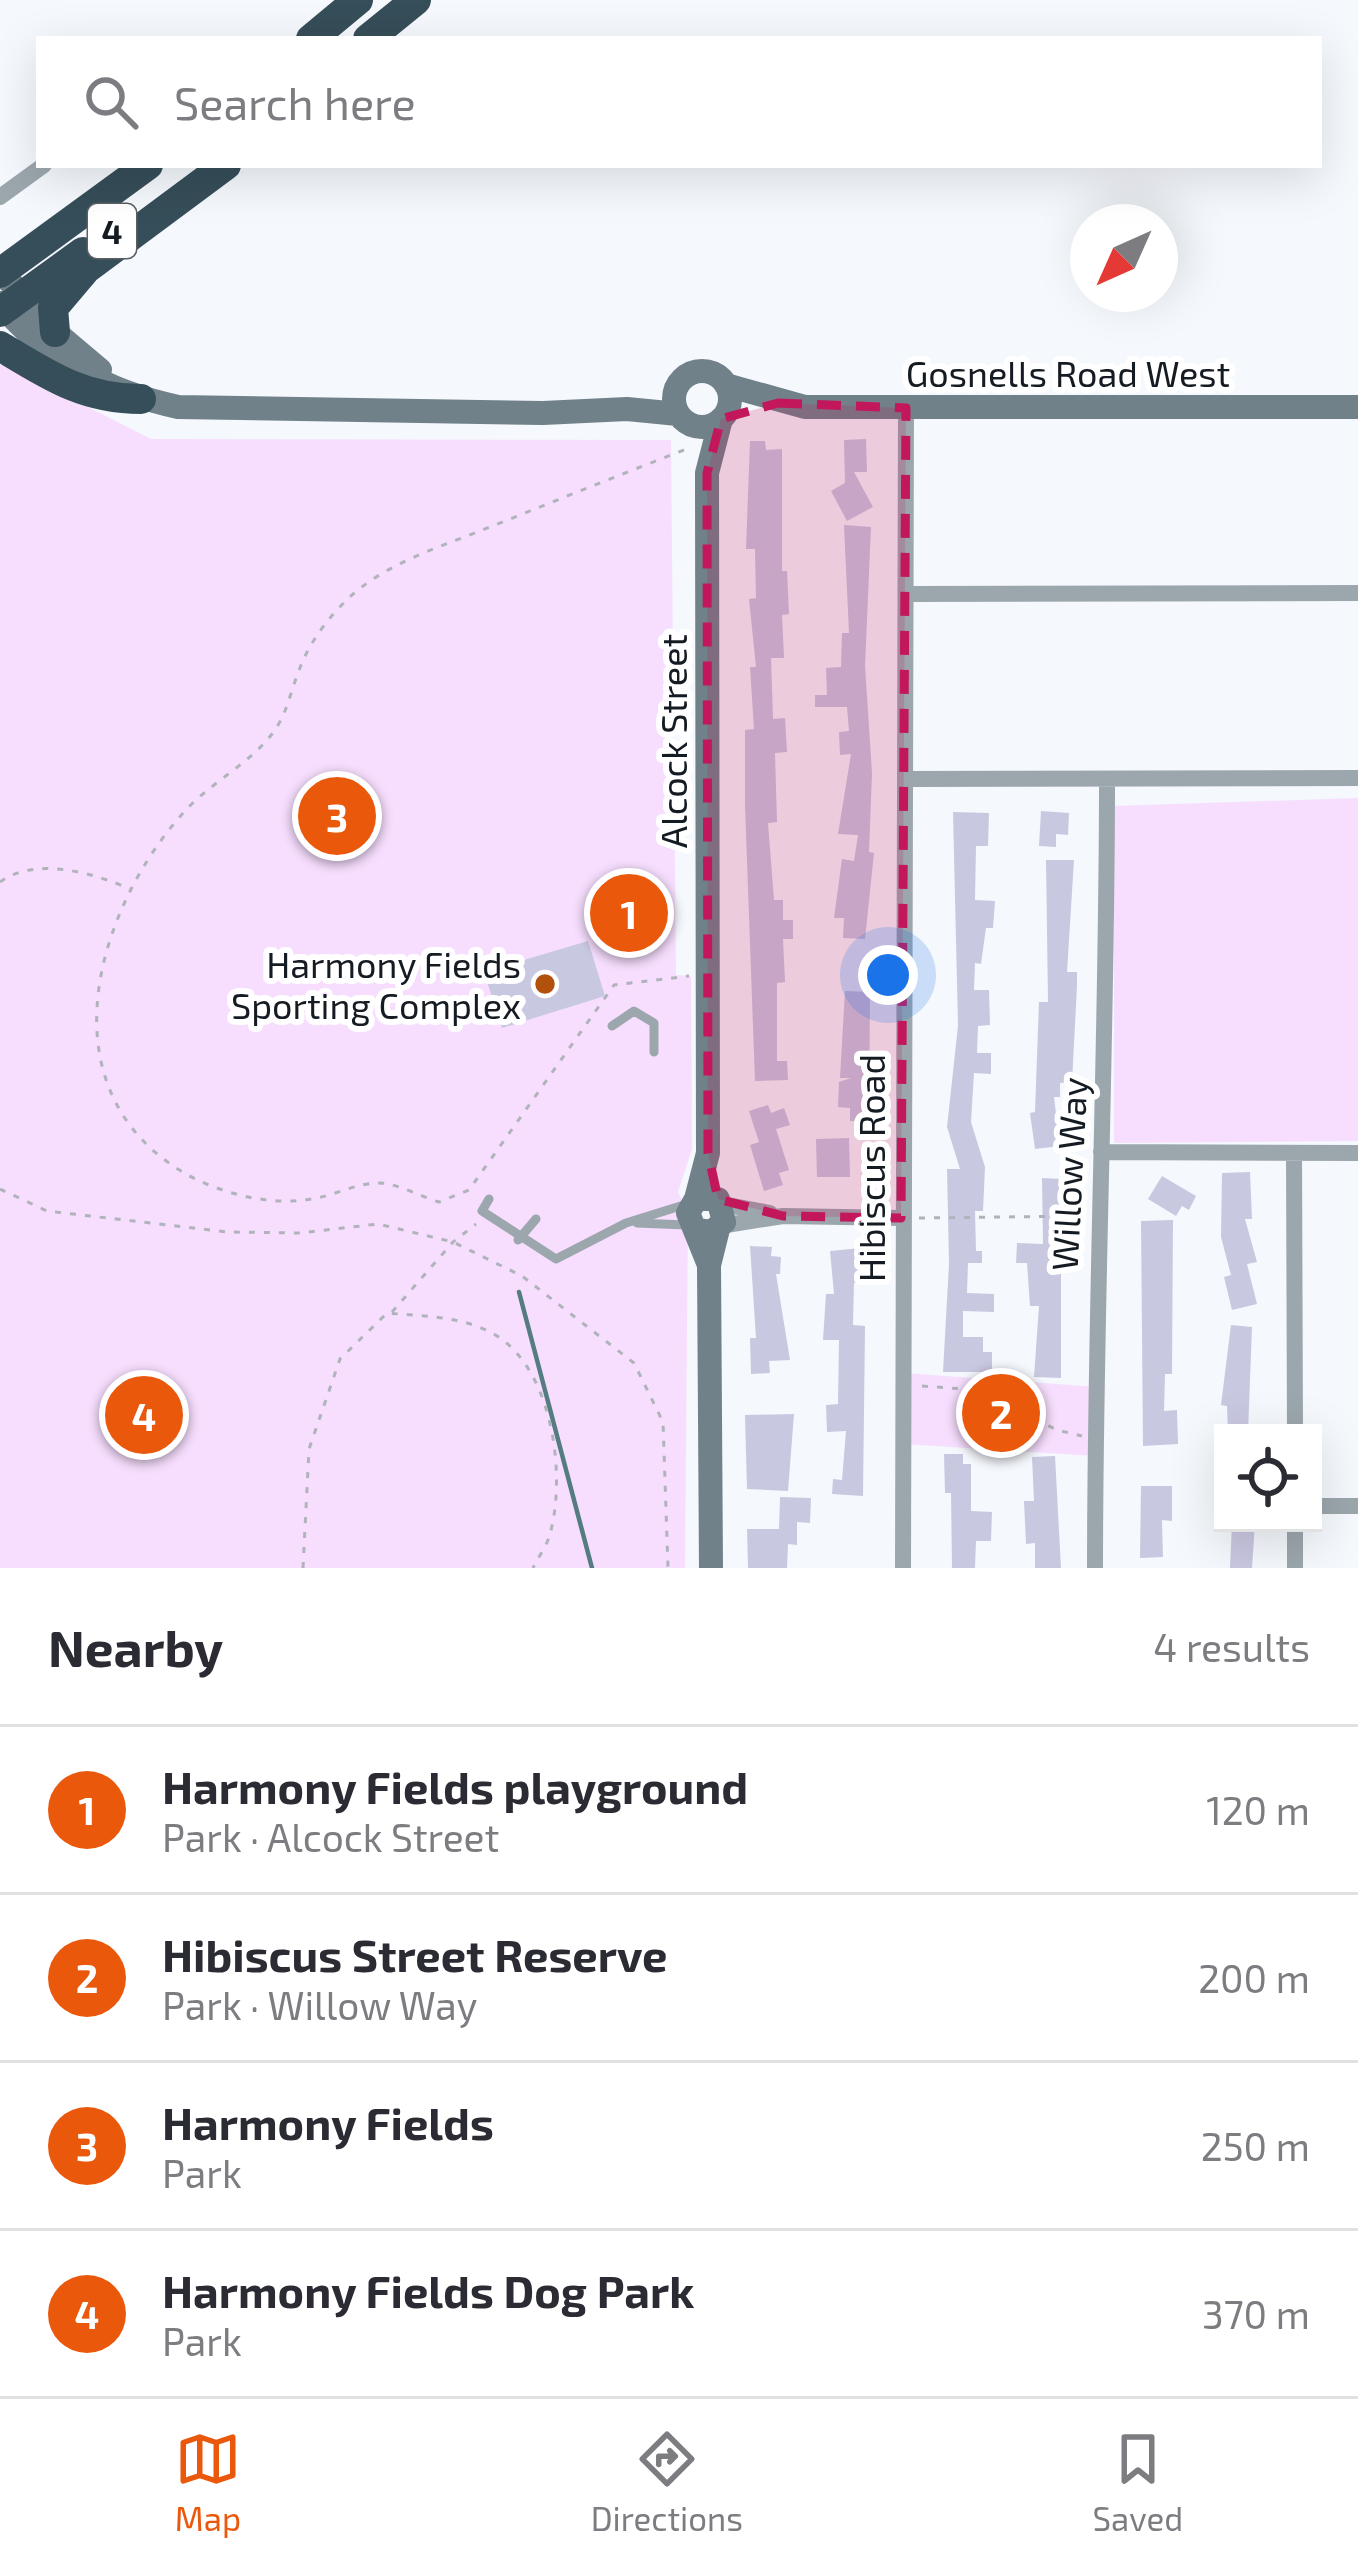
<!DOCTYPE html>
<meta charset="utf-8">
<style>
:root{--surface:#fff;--page:#f7f7f7;--text:#2b2b33;--muted:#7c7c81;--line:#e1e1e2;--accent:#ea580c}
body{margin:0;font-family:"Exo 2",sans-serif;background:var(--page);color:var(--text)}
.controls{position:absolute;right:36px;bottom:36px;display:grid;overflow:hidden;border-radius:0px;box-shadow:0 12px 48px #0002}
.controls button{width:108px;height:108px;display:grid;place-items:center;padding:0;border:0;border-bottom:3px solid var(--line);background:var(--surface);color:var(--text);font:60px sans-serif}
.compass{position:absolute;left:1070px;top:204px;width:108px;height:108px;border-radius:50%;background:var(--surface);box-shadow:0 12px 48px #0002;rotate:225deg}
.you{position:absolute;left:888px;top:975px;width:42px;height:42px;margin:-30px;border:9px solid #fff;border-radius:50%;background:#1a73e8;box-shadow:0 0 0 18px #1a73e833}
.badge{display:grid;place-items:center;width:78px;height:78px;border-radius:50%;background:var(--accent);color:#fff;font-size:39px;font-weight:700}
.pin{position:absolute;translate:-50% -50%;border:6px solid #fff;box-shadow:0 3px 12px #0006}
.list{margin:0;padding:0;list-style:none}
h2{display:flex;justify-content:space-between;align-items:center;height:156px;margin:0;padding:0 48px;font-size:51px}
h2 small{font-size:39px;font-weight:400;color:var(--muted)}
.list li{display:grid;grid-template-columns:78px 1fr auto;gap:36px;align-items:center;box-sizing:border-box;height:168px;padding:0 48px;border-top:3px solid var(--line)}
.list b{display:block;font-size:45px;white-space:nowrap}
.list p{margin:0;font-size:39px;white-space:nowrap;color:var(--muted)}
.list em{font-size:39px;font-style:normal;color:var(--muted)}
.icon{flex:none;width:66px;height:66px;fill:none;stroke:currentColor;stroke-width:2;stroke-linecap:round;stroke-linejoin:round}
.map{position:relative;flex:none;width:1358px;height:1568px;overflow:hidden}
.search{position:absolute;background:var(--surface);box-shadow:0 12px 48px #0002;left:36px;right:36px;top:36px;height:132px;display:flex;align-items:center;gap:30px;box-sizing:border-box;padding:0 42px;border-radius:0px;color:var(--muted);font-size:45px}
.sheet{height:828px;background:var(--surface)}
nav{display:flex;justify-content:space-around;align-items:center;box-sizing:border-box;height:168px;border-top:3px solid var(--line);background:var(--surface);font-size:33px;color:var(--muted)}
nav a{display:grid;justify-items:center;gap:6px}
nav .on{color:var(--accent)}
.map>svg:first-child{display:block}
.green{fill:#f7defe}
.lines{fill:none;stroke-linecap:round;stroke-linejoin:round}
.stream{stroke:#557c80;stroke-width:4.5}
.building{fill:#c9c8e1}
.path{stroke:#b0b4ba;stroke-width:3;stroke-dasharray:6 9;stroke-linecap:butt}
.lane{stroke:#9ca7ad;stroke-width:9}
.street{stroke:#9ca7ad;stroke-width:16}
.secondary{stroke:#708189;stroke-width:24}
.highway{stroke:#364e59;stroke-width:30}
.marked{fill:#c2185b;fill-opacity:0.2;stroke:#c2185b;stroke-width:9;stroke-dasharray:24 15;stroke-linejoin:round}
.poi-dot{fill:#b1510b;stroke:#fff;stroke-width:4.5}
.labels{text-anchor:middle;dominant-baseline:central;stroke-width:12;stroke-linejoin:round;paint-order:stroke}
.shield{fill:#fff;stroke:#5b5f64;stroke-width:3}
.shield-label{font-size:33px;font-weight:bold;fill:#151b22}
.street-label{font-size:36px;fill:#151b22;stroke:#fff}
.poi-label{font-size:36px;fill:#151b22;stroke:#fff;text-anchor:end}
</style>
<div class="map">
<svg width="1358" height="1568" viewBox="0 0 1358 1568">
<rect width="100%" height="100%" fill="#f5f8fd"/>
<path class="green" d="M0 362 151 439 671 440 676 975 691 976 692 1149 678 1192 688 1213 685 1568H0Z
M1358 798V1141L1114 1143V806Z
M904 1373 1098 1387 1095 1456 904 1444Z"/>
<g class="lines">
<path class="stream" d="M519 1292 592 1568"/>
</g>
<path class="building" d="M866 439 867 472H854L873 507 847 521 831 491 845 483 844 440Z
M750 441H765L766 450 782 449V571H787L789 614 782 615 784 658H771L773 719 785 718 787 752 775 753 777 822 768 823 774 900H783V920H793V939H783L785 982 777 983V1061H787L788 1080 755 1081 745 805V730L754 729 750 667H756L749 599 756 598 755 549H746Z
M844 525 871 527 865 666 872 773 869 852 874 853 865 939 843 938 844 918H834L842 859 854 861 858 835 838 834 851 754 840 755 839 732 849 731 847 707H815V695H827L826 668 841 667 842 633H849Z
M1041 811 1069 813 1068 835 1056 834V847L1039 846Z
M953 812 989 813 988 846H976L975 900 995 901 993 928H986L981 964 975 963 974 990H989L990 1025 978 1026 977 1053H991V1074L974 1073 971 1122 985 1167 983 1211H975L976 1251H982V1263H968L967 1293 994 1294V1312L963 1311V1337H983V1352H992V1372H943L949 1264 947 1169H960L947 1127 958 1026Z
M1046 860H1074L1067 972H1077V986L1072 1082 1060 1083V1097H1054L1060 1146 1035 1149 1030 1113 1035 1112 1039 1002H1048Z
M588 941 605 996 502 1028 484 972Z
M845 991 870 992 869 1122 850 1121V1108L838 1107 839 1082 851 1078H840Z
M768 1105 771 1113 784 1108 790 1125 776 1129 789 1170 779 1173 783 1185 764 1191 750 1145 759 1142 749 1111Z
M849 1138 850 1177H817L816 1139Z
M1250 1172 1252 1219H1245L1257 1262 1247 1264 1257 1304 1232 1310 1224 1277 1231 1275 1221 1237 1222 1173Z
M1162 1176 1196 1196 1189 1210 1182 1206 1176 1216 1148 1199Z
M1042 1178 1061 1179V1378L1034 1377 1039 1306H1030L1027 1263H1016L1017 1243 1043 1244Z
M1173 1220 1172 1374H1165L1164 1411 1177 1410 1178 1444 1143 1446 1141 1221Z
M750 1246 772 1247 771 1256 781 1257 780 1274H776L790 1360 769 1361 770 1373 751 1374 750 1338H756Z
M861 1248 864 1282 854 1283 853 1325 865 1326 863 1496 832 1494 833 1479 842 1480 846 1431 827 1432 826 1405 838 1404 839 1340H823L826 1294H834L830 1251Z
M1231 1325 1252 1327 1248 1433H1228L1227 1406 1221 1405Z
M794 1414 788 1491 747 1489 745 1415Z
M944 1454H963V1464H971V1511L992 1512 991 1541H976L975 1568H952L951 1493H945Z
M1055 1456 1061 1568H1035V1543L1026 1544 1024 1501H1034L1032 1457Z
M1141 1486H1172V1521L1162 1520 1163 1557 1140 1558Z
M780 1497 811 1498 810 1523 797 1522V1545L788 1544 787 1568H748L747 1529H779Z
M1232 1523H1255L1252 1568H1230Z"/>
<g class="lines">
<path class="path" d="M684 450C619 475 555 501 490 527 443 546 391 561 352 595 328 617 307 645 297 676 289 697 286 716 272 734 249 764 210 783 184 812 94 912 43 1091 186 1174 224 1195 274 1207 317 1198 339 1194 365 1179 388 1184 404 1187 422 1197 439 1202L469 1190 614 985 689 976
M0 882C35 856 94 873 130 889
M0 1189 47 1211 228 1232 300 1233 378 1224 453 1242 522 1276 634 1363 663 1422 668 1568
M919 1218 1083 1216
M392 1312 453 1242 476 1224
M922 1386 978 1390 1057 1430 1082 1436
M303 1568 309 1449 340 1359 387 1313C420 1316 458 1316 488 1331 552 1361 567 1473 550 1534 547 1546 538 1557 533 1568"/>
<path class="lane" d="M612 1026 634 1011 654 1023V1052
M489 1199 482 1211 556 1259 626 1223 687 1204
M637 1223 686 1225
M518 1240 536 1219"/>
<path class="street" d="M0 197 44 165
M908 594 1358 593
M908 779 1358 778
M1101 1152 1358 1153
M1294 1154 1295 1433
M722 1204 770 1213
M720 1226 783 1216 901 1218
M1313 1506H1358
M1295 1523V1568
M903 1568 906 408
M1095 1568C1095 1306 1107 1045 1107 782"/>
<path class="secondary" d="M1 272 55 332 100 370
M0 303C47 360 107 392 178 407L543 413 627 409 678 414
M674 399a28 28 0 1 1 56 0a28 28 0 1 1-56 0Z
M726 385 805 407H1358
M696 1199 708 1153 707 473 721 419
M697 1230 711 1232 724 1222 718 1199H696L688 1213 709 1265
M711 1568 709 1265 718 1229"/>
<path class="highway" d="M311 39 358 0
M368 39 416 0
M0 273 148 165
M0 312 83 252
M55 332 53 308 86 269 226 165
M0 346C48 375 83 399 141 399"/>
</g>
<path class="marked" d="M778 403 906 408 901 1218 783 1216 718 1199 708 1153 707 473 721 419Z"/>
<circle class="poi-dot" cx="545" cy="984" r="12"/>
<g class="labels">
<rect class="shield" x="88" y="204" width="48" height="54" rx="9"/>
<g class="shield-label">
<text x="112" y="231">4</text>
</g>
<g class="street-label">
<text x="1068" y="372">Gosnells Road West</text>
<text transform="translate(672 741) rotate(-90)">Alcock Street</text>
<text transform="translate(870 1168) rotate(-90)">Hibiscus Road</text>
<text transform="translate(1068 1174) rotate(-87)">Willow Way</text>
</g>
<g class="poi-label">
<text x="521" y="963">Harmony Fields<tspan x="521" dy="41">Sporting Complex</tspan></text>
</g>
</g>
</svg>
<div class="controls">
<button><svg class="icon" aria-label="locate" viewBox="0 0 24 24"><circle cx="12" cy="12" r="6"/><path d="M12 2v4M12 18v4M2 12h4M18 12h4"/></svg></button>
</div>
<svg class="compass" viewBox="-18 -18 36 36"><path d="M0-13l5 13h-10z" fill="#e53935"/><path d="M0 13l5-13h-10z" fill="#7c7c81"/></svg>
<div class="you"></div>
<div class="pin badge" style="left:629px;top:913px">1</div>
<div class="pin badge" style="left:1001px;top:1413px">2</div>
<div class="pin badge" style="left:337px;top:816px">3</div>
<div class="pin badge" style="left:144px;top:1415px">4</div>
<div class="search"><svg class="icon" aria-label="search" viewBox="0 0 24 24"><circle cx="10" cy="10" r="6"/><path d="M15 15l6 6"/></svg>Search here</div>
</div>
<section class="sheet">
<h2>Nearby<small>4 results</small></h2>
<ul class="list">
<li><span class="badge">1</span><div><b>Harmony Fields playground</b><p>Park · Alcock Street</p></div><em>120 m</em></li>
<li><span class="badge">2</span><div><b>Hibiscus Street Reserve</b><p>Park · Willow Way</p></div><em>200 m</em></li>
<li><span class="badge">3</span><div><b>Harmony Fields</b><p>Park</p></div><em>250 m</em></li>
<li><span class="badge">4</span><div><b>Harmony Fields Dog Park</b><p>Park</p></div><em>370 m</em></li>
</ul>
</section>
<nav>
<a class="on"><svg class="icon" aria-label="map" viewBox="0 0 24 24"><path d="M3 6l6-2 6 2 6-2v14l-6 2-6-2-6 2zM9 4v14M15 6v14"/></svg>Map</a>
<a><svg class="icon" aria-label="directions" viewBox="0 0 24 24"><path d="M12 3l9 9-9 9-9-9zM9 14v-3h6M13 9l2 2-2 2"/></svg>Directions</a>
<a><svg class="icon" aria-label="saved" viewBox="0 0 24 24"><path d="M7 4h10v16l-5-4-5 4z"/></svg>Saved</a>
</nav>
